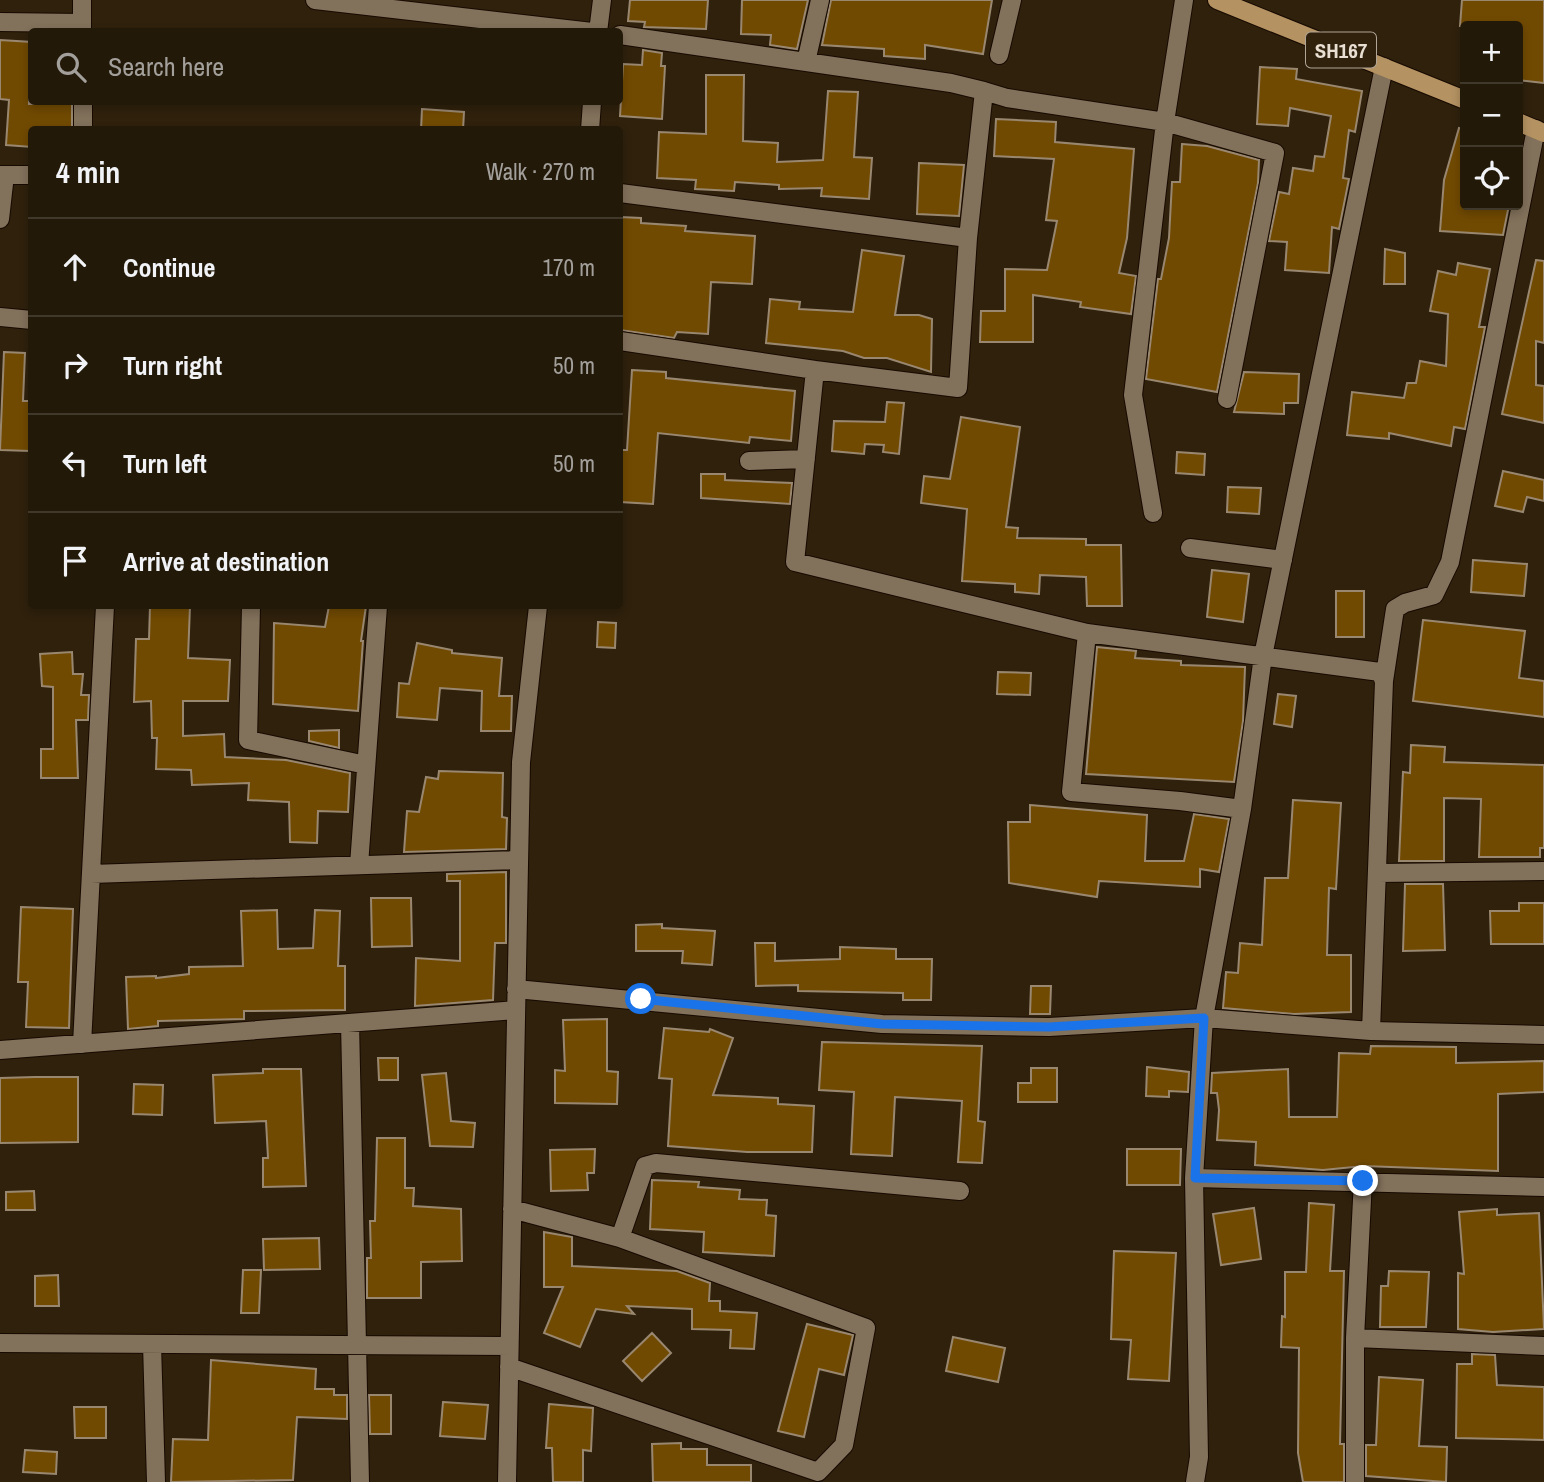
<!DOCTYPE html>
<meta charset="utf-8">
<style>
:root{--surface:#231909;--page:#2b2212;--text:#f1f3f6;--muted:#a3a09c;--line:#40382a}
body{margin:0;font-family:"Archivo Narrow",sans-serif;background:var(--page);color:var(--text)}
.controls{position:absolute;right:21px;top:21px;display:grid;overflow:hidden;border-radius:7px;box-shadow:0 4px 10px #0003}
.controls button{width:63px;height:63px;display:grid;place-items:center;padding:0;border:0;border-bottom:2px solid var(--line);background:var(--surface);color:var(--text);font:35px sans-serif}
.stop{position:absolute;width:21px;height:21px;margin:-16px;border:5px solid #1a73e8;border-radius:50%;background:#fff}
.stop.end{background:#1a73e8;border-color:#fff;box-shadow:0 2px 7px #0008}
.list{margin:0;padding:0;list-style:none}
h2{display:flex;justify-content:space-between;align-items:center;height:91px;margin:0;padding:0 28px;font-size:30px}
h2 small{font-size:23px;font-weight:400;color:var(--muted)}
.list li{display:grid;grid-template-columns:46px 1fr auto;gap:21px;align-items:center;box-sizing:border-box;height:98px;padding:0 28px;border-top:2px solid var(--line)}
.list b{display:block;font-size:26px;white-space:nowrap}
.list em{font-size:23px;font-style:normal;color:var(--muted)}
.icon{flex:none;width:38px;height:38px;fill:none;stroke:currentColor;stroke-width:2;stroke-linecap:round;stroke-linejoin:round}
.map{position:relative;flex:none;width:1544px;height:1482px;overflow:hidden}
.search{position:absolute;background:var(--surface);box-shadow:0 4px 10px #0003;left:28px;top:28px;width:595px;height:77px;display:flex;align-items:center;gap:18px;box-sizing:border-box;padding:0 24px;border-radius:7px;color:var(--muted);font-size:26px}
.panel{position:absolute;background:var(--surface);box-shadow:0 4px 10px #0003;left:28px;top:126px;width:595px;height:483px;border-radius:7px}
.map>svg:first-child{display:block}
.building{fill:#714a02;stroke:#998770;stroke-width:2}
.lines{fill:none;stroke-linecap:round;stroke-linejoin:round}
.street-casing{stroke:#170a00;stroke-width:20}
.primary-casing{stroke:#170a00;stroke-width:20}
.street{stroke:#82715b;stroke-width:18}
.primary{stroke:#b49262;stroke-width:18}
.route{stroke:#1a73e8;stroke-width:9}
.labels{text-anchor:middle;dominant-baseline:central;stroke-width:7;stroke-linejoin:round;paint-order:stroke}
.shield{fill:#2f210c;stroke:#b0a597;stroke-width:2}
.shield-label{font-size:21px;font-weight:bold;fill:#e8ded2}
</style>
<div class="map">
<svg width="1544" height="1482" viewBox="0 0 1544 1482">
<rect width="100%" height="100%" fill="#2f210c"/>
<path class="building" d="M630 0H708L706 29 644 27 645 22 628 21Z
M742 0H808L797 49 770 45 771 35 741 34Z
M831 0H992L983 54 925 45V59L884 56V49L822 45Z
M1462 0H1544V83L1518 80V26H1460Z
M0 40 32 42 29 104H72V130H32V147L6 145 9 100 0 99Z
M643 50 662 53 661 66H665L662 119 620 116 623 64 642 65Z
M1260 67 1297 69 1296 79 1362 91 1355 132 1349 130 1343 178 1349 179 1339 229 1332 227 1329 273 1285 270 1287 242 1269 241 1279 192 1289 194 1293 168 1313 171 1315 156 1324 157 1331 116 1290 108 1288 126 1257 124Z
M706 75H744L743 141 778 143 777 162 823 160 828 91 858 92 854 157 872 158 869 199 821 196 822 188 779 189V185L735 182 734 191 695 189 696 180 657 178 659 132 706 134Z
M422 109 464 112 463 130H421Z
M996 119 1056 122 1055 142 1134 149 1127 238 1119 273 1136 276 1131 314 1080 307 1081 302 1033 295V342H980L981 311H1005V269L1047 270 1057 221 1046 220 1054 159 994 156Z
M1459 128 1465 129V205H1509L1503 235 1440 231 1444 180Z
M1182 144 1207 146 1259 160 1258 183 1217 392 1146 379 1158 279H1161L1169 238 1172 182H1180Z
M919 163 964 165 959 216 917 214Z
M620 217 641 218V223L686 226 685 231 755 236 752 284 711 282 708 334 677 332 674 338 620 330Z
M1385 249 1405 253V284H1384Z
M862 250 904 256 895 315H919L932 319 931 372 887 358H864L843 351 766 343 770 299 800 302 799 309 853 312Z
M1536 260 1544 261V343L1536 341V385L1544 386V423L1502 414Z
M1458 263 1490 269 1479 327H1485L1465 429 1454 427 1451 446 1389 433V439L1347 435 1352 392 1404 398 1407 383H1416L1420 361 1446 366 1448 314 1430 311 1438 271 1456 275Z
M4 352 25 353 23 401H32L30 451 0 450Z
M632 370 666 372V378L795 391 791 441 750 437 749 443 658 433 653 504 620 502V460L621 450H627Z
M1244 372 1299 374 1298 403H1284V414L1234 412Z
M887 402 904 403 899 454 883 452 884 445 865 444 864 454 832 451 834 421 885 422Z
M961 417 1020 427 1006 527 1018 528 1017 538 1086 539V545H1121L1122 606H1087L1086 577 1040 575 1039 594 1015 592V584L962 581 967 509 921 503 924 476 950 479Z
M1177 452 1205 454 1204 475 1176 473Z
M1503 471 1544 480V501L1527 497 1523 512 1495 506Z
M701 474H725V480L792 483 790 504 701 498Z
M1228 487 1261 488 1259 514 1227 512Z
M1473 560 1527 564 1524 596 1471 592Z
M1212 570 1249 574 1243 622 1207 617Z
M1336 591H1364V637H1336Z
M150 606H190L188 658 230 660 228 701H183V736L224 734 225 757 286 760 350 773 348 812 318 811 317 843 290 842 289 802 248 800 249 783 192 785 191 770 156 769 157 738H152L151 701 134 702 136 639H149Z
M329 606H366L361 641H363L358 711 273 704 274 623 325 627Z
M1423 620 1525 631 1519 678 1544 681V717L1413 701Z
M598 622 616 623 615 648 597 647Z
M417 643 452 650V653L502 658 499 696H512L511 731H481L482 691 440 688 437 720 397 717 399 683 409 684Z
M1097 647 1136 651 1135 658 1181 661V665L1245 667 1243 721 1234 782 1086 774Z
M72 652 73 674H83L81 695H89L88 720H76L78 778H41V749H53V687L42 686 40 654Z
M998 672 1031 673 1030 695 997 694Z
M1278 694 1296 696 1292 727 1274 724Z
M339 730V748L309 741V731Z
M1411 745 1445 747 1444 762 1544 765V848H1540V857H1479L1481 799 1444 798V861H1399L1403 772 1410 773Z
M439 771 503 773 502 817 507 818 506 849 404 852 407 811 419 812 426 777 438 779Z
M1293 800 1341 803 1336 889 1329 888 1327 955H1351V1012L1294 1014 1223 1008 1226 972 1238 973 1240 943 1262 945 1265 878H1288Z
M1030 805 1147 815 1145 861H1184L1194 814 1229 819 1219 872 1200 869V887L1099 881 1097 897 1009 883 1008 822H1030Z
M506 872V943H495L493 1000 415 1006 416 958 460 961V881H447V874Z
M1405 884H1443L1445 950 1403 951Z
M371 898H411L412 946 372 947Z
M1519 903H1544V944H1491L1490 911H1519Z
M21 907 73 909 69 1028 26 1027 28 982H18Z
M277 910 278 949 313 948 315 910 340 911 338 966H345V1010L244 1011V1019L158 1021V1026L128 1029 126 977 156 976V978L189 974V967L243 966 241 911Z
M662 924V928L715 931 712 965 682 963 683 951H636V925Z
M755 943H775V961L840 959V947L896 949V959H932L931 1000H903V993L798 991V985L756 986Z
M1031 986H1051L1050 1014H1030Z
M607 1019V1071L618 1072 617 1104 555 1103V1070L565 1071 563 1020Z
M664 1028 709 1032 710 1029 733 1038 713 1095 778 1098V1104L814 1106 812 1152H747L668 1146 672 1079 659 1078Z
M822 1042 982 1046 978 1121 985 1122 982 1163 958 1162 962 1101 895 1097 892 1156 851 1154 854 1092 819 1090Z
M1371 1046 1456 1047V1063L1544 1061V1092L1498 1094V1171L1364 1166 1323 1170 1255 1165 1256 1142 1217 1140 1219 1110 1217 1093H1211L1212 1073 1288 1069 1289 1117H1337L1339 1053 1370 1054Z
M378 1058H398V1080H379Z
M1147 1067 1189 1072 1188 1092 1169 1091V1097L1146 1096Z
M1031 1068H1057V1102H1018V1083H1031Z
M263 1069H301L306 1186 263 1187V1158H268L266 1121 215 1123 213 1075 263 1073Z
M446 1073 451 1121 475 1123 473 1147 430 1146 422 1075Z
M35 1077H78V1142L0 1143V1078Z
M134 1084 163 1085 162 1115 133 1114Z
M377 1138H405V1188H414L413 1206 461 1209 462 1261 421 1262V1298H367V1258H371L370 1221H375Z
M595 1149 594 1173H587L588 1190 551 1191 550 1150Z
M1127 1149H1181L1180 1185H1127Z
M652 1180 699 1182 698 1187 740 1190 739 1199 767 1200 766 1215 776 1216 774 1256 703 1252 704 1232 650 1229Z
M34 1191 35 1210H6V1192Z
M1309 1203 1334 1205 1330 1271H1344L1340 1444H1344V1482H1303L1298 1453 1299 1348 1281 1347 1282 1316 1285 1317V1272H1306Z
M1254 1208 1261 1259 1221 1265 1213 1214Z
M1497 1209V1215L1539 1213 1544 1329 1493 1332 1458 1329V1273L1464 1274 1459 1212Z
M544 1232 572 1237V1266L677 1271 710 1283 709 1301H720V1311L757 1313 754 1349 730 1348 731 1330 692 1329V1309L627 1306 634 1314 596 1309 580 1347 544 1333 563 1287H544Z
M319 1238 320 1269 264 1270 263 1239Z
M1114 1251 1176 1253 1169 1381 1128 1379 1131 1340 1111 1339Z
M243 1270H261L259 1313H241Z
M1389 1271 1429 1272 1426 1327H1380L1381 1286H1388Z
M58 1275 59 1306H35V1276Z
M807 1324 853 1335 844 1375 819 1369 804 1437 778 1431Z
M652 1333 671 1353 642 1381 623 1361Z
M953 1337 1005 1348 998 1382 946 1371Z
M1472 1354 1495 1355 1497 1385 1544 1387V1440L1456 1438 1457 1364H1472Z
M211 1360 316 1369 315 1389H334V1395H347V1419L297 1417 293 1480 171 1482 173 1439 208 1440Z
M1379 1377 1423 1380 1419 1446 1447 1447 1446 1482 1366 1476V1445H1376Z
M369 1395H391V1434H370Z
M443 1402 488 1405 485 1439 440 1436Z
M549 1404 593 1408 591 1451 583 1450V1482H553L552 1448H546Z
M74 1407H106V1438H75Z
M681 1443V1449H707V1465H751V1482H653L652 1444Z
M25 1450 57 1452 56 1474 23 1472Z"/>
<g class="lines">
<g class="street-casing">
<path id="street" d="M82 0V32
M315 0 592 32
M0 22 82 23
M598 32 602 0
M620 35 951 83 984 91 968 238 958 388 815 370
M999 55 1012 0
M806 62 820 0
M984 91 1007 98 1165 122 1275 153 1227 399
M83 102V130
M590 130 592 102
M0 175H32
M620 193 968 238
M0 219 5 175
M0 317 32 320
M620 341 815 370 795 562 1087 633 1380 672 1384 681 1371 1031 1544 1035
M749 461 806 459
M1153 513 1133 395 1165 122 1184 0
M1190 548 1283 560
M251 606 248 740 366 765
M1087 633 1071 792 1180 801 1242 809
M1384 681 1395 609 1405 603 1434 595 1450 562 1536 129
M359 865 378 606
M1378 873 1544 871
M91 874 519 860
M516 989 882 1024 1049 1027 1204 1018 1242 809 1263 656 1384 67
M350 1023 360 1482
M1371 1031 1204 1018 1194 1178 1544 1187
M82 1044 105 606
M0 1050 516 1010
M1194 1178 1199 1457 1195 1482
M620 1238 645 1166 656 1163 960 1191
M1355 1338 1363 1180
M0 1343 509 1346
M152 1344 156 1482
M509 1367 818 1472 844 1445 866 1328 620 1238 512 1209
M507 1482 521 762 538 606
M1355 1482V1338L1544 1346"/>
</g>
<g class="primary-casing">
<path id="primary" d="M1217 0 1465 100
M1518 122 1544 133"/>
</g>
<use href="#street" class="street"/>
<use href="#primary" class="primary"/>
</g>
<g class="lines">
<path class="route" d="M641 999 882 1024 1049 1027 1204 1018 1195 1178 1363 1181"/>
</g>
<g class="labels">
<rect class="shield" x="1306" y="32.5" width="70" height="35" rx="5"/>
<g class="shield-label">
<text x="1341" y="50">SH167</text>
</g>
</g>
</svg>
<div class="controls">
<button>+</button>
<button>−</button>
<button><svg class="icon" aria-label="locate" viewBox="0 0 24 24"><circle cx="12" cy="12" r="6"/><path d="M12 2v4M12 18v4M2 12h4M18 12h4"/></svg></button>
</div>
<div class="stop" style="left:641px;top:999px"></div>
<div class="stop end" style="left:1363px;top:1181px"></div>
<div class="search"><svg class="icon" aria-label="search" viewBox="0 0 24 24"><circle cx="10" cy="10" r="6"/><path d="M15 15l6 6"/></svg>Search here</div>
<section class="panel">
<h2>4 min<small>Walk · 270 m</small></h2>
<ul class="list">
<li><svg class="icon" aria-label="ahead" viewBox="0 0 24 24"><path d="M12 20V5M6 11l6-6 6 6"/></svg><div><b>Continue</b></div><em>170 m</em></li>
<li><svg class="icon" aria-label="right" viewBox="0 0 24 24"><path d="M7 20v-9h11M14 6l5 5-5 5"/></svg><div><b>Turn right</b></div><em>50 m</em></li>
<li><svg class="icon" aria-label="left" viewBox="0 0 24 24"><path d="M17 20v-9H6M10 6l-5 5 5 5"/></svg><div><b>Turn left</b></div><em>50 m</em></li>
<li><svg class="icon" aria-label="arrive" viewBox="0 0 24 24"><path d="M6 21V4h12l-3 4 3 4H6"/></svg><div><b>Arrive at destination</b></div></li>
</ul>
</section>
</div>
